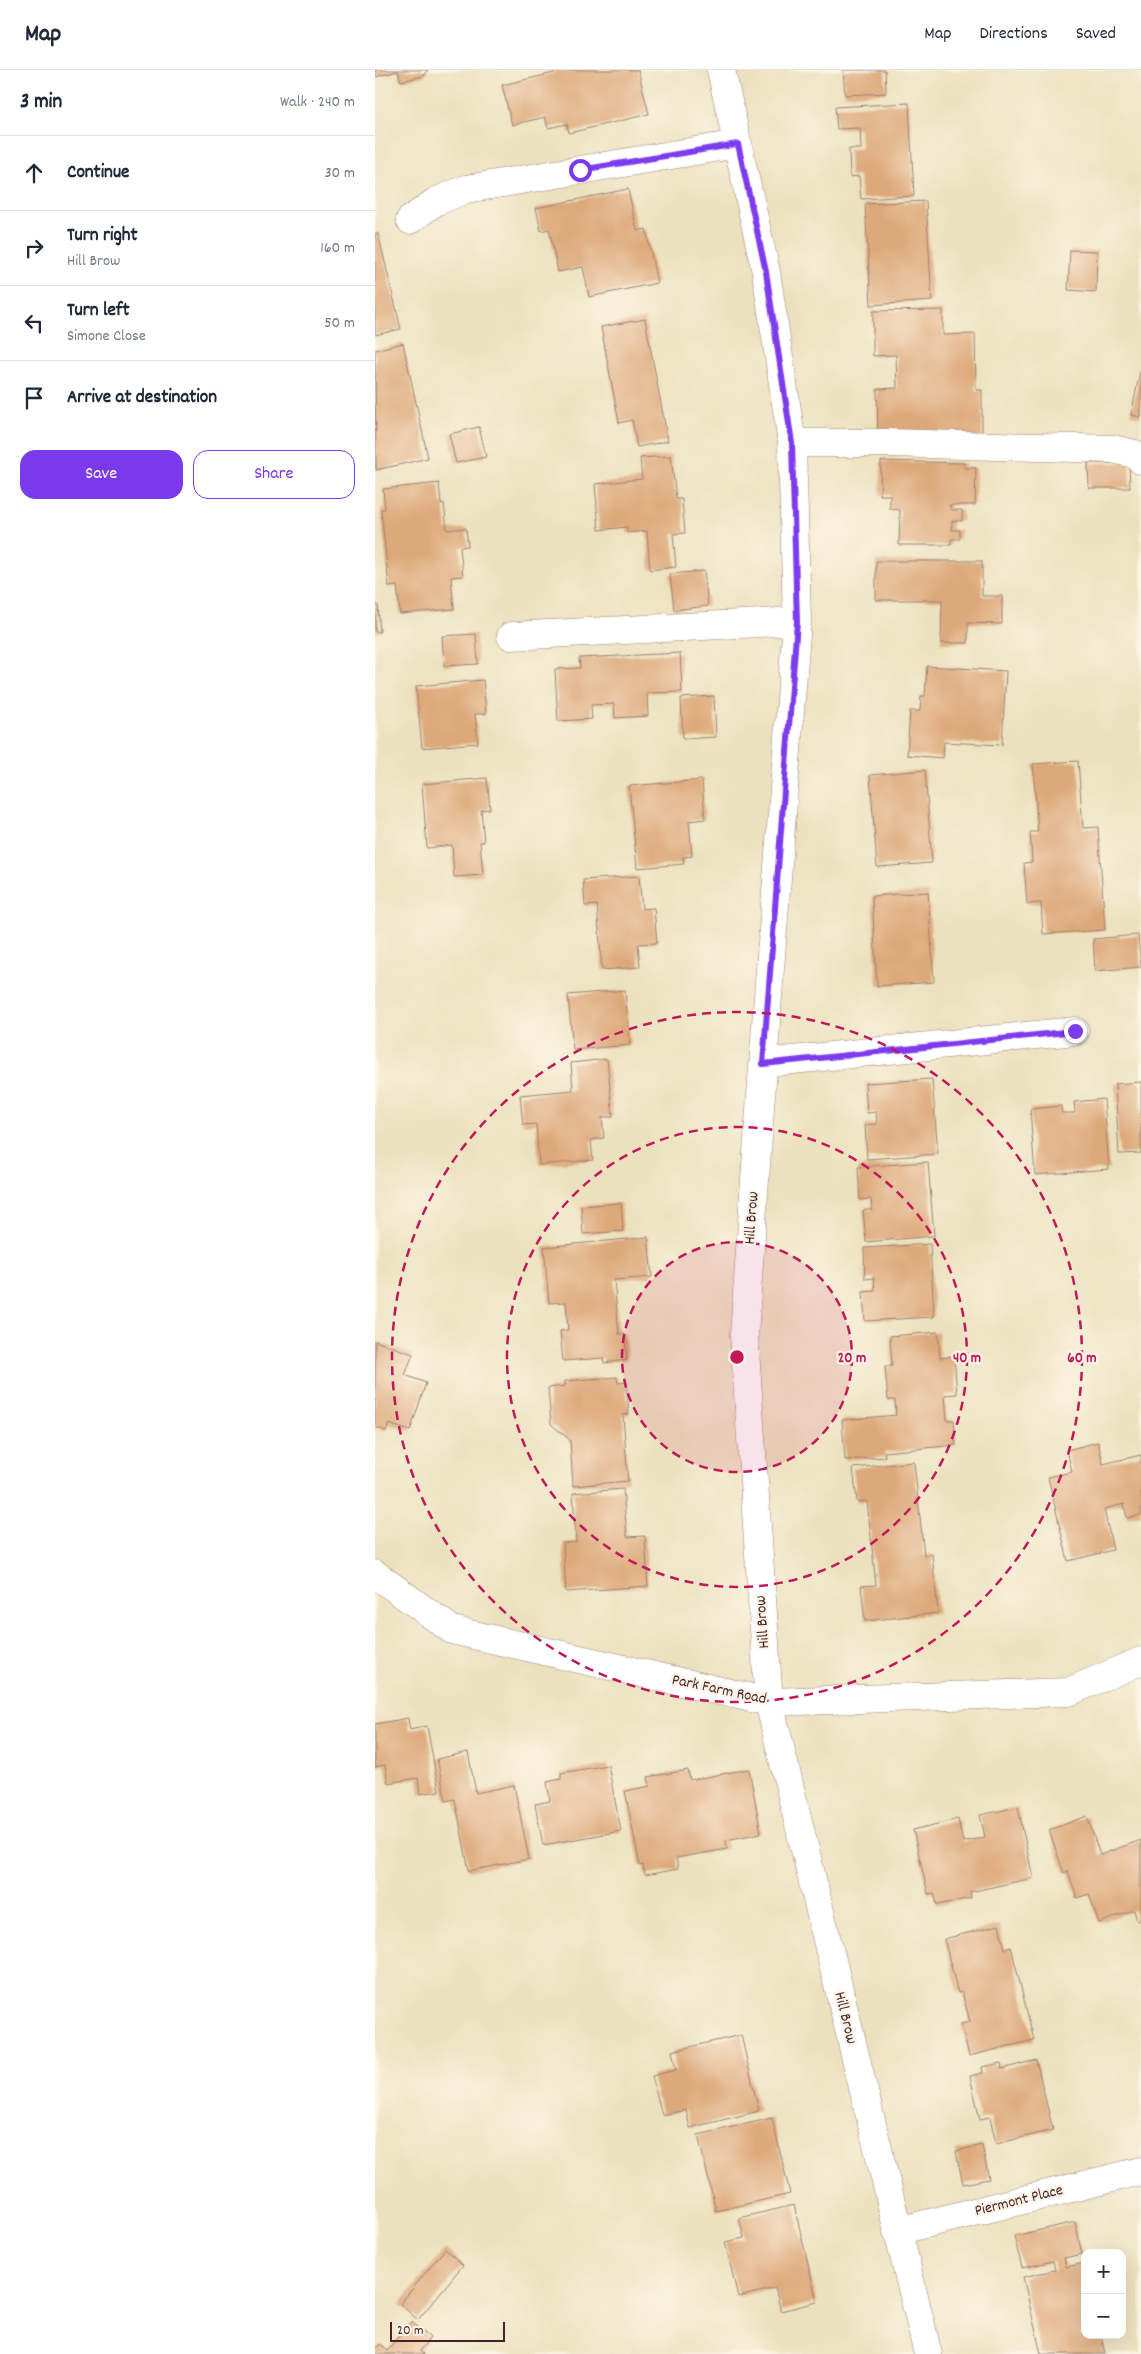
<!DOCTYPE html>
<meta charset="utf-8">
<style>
:root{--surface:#fff;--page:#f6f6f7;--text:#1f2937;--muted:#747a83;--line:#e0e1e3;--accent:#7c3aed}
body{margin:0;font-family:Dekko,sans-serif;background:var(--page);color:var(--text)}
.controls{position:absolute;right:15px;bottom:15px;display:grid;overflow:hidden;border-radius:10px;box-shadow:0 5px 20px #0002}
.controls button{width:45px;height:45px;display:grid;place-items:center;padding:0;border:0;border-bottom:1px solid var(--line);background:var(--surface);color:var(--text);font:25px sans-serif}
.scale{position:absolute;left:15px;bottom:12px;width:115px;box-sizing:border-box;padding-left:5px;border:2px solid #4a1f2b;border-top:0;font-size:14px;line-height:18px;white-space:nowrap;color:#4a1f2b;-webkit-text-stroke:4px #fcf5e5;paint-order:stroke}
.stop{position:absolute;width:15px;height:15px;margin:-11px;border:4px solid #7c3aed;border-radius:50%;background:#fff}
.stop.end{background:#7c3aed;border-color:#fff;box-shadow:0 1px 5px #0008}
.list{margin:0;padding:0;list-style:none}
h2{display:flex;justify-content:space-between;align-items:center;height:65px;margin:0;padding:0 20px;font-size:21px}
h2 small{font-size:16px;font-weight:400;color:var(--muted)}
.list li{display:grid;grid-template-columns:32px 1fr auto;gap:15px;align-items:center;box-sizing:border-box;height:75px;padding:0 20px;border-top:1px solid var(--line)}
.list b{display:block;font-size:19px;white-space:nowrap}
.list p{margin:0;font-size:16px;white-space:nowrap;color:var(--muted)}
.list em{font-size:16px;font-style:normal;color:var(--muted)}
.actions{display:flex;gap:10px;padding:15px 20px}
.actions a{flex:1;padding:11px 0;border:1px solid var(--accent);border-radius:15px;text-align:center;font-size:18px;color:var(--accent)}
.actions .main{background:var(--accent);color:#fff}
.icon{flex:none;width:28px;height:28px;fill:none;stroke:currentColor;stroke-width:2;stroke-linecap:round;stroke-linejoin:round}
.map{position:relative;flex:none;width:766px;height:2284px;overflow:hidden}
header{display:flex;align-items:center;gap:30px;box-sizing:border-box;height:70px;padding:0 25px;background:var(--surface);border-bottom:1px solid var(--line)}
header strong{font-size:24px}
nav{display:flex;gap:28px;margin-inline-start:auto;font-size:18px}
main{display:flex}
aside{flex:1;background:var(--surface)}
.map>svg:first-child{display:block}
.building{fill:#dea97a}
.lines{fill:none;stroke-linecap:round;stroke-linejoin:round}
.minor-casing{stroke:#9b8074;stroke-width:29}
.minor{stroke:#fff;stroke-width:28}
.route{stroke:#7c3aed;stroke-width:6}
.ring{fill:none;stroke:#c2185b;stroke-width:2.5;stroke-dasharray:9 6}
.labels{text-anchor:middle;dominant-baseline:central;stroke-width:4.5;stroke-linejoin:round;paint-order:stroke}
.street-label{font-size:16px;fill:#4a1f2b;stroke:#fcf5e5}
.centre{fill:#c2185b;stroke:#fcf5e5;stroke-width:2.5}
.ring-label{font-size:15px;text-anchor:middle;font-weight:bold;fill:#c2185b;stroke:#fcf5e5;stroke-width:4.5;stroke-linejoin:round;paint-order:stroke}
</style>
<header>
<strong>Map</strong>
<nav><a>Map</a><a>Directions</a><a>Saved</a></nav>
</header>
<main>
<aside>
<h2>3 min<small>Walk · 240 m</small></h2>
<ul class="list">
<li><svg class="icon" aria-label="ahead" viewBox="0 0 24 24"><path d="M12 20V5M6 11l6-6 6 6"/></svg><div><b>Continue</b></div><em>30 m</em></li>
<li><svg class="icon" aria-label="right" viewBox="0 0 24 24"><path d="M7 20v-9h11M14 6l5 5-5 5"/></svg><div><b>Turn right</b><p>Hill Brow</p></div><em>160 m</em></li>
<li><svg class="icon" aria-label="left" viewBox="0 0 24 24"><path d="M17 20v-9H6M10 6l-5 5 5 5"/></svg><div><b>Turn left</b><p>Simone Close</p></div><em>50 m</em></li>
<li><svg class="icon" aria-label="arrive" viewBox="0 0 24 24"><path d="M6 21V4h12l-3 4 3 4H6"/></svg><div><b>Arrive at destination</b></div></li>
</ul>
<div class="actions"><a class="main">Save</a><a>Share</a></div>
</aside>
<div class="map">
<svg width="766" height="2284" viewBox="0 0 766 2284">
<rect width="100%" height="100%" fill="#fcf5e5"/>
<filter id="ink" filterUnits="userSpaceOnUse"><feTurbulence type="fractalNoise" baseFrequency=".02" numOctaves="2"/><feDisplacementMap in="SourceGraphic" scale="10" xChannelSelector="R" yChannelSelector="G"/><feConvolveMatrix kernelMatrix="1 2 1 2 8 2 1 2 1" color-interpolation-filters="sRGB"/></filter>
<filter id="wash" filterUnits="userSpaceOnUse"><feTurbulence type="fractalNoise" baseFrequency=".0096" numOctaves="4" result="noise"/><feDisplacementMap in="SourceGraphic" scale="20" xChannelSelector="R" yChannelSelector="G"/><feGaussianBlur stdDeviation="1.12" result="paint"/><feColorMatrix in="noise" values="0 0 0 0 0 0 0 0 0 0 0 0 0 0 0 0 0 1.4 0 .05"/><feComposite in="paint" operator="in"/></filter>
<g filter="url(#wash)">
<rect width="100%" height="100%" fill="#ece1be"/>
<g id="blocks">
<path class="building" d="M0 0H53L49 6 26 11 23 1 0 7Z
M179 0H263L274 44 194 63 192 54 173 58 170 47 137 55 127 15 179 3Z
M468 0H510L511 23 470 25Z
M534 33 539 126 486 129 484 106 475 107 474 79H486L485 58 462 59 460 37Z
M253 119 262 161 271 159 282 213 214 227 208 197 183 202 174 159 166 161 161 138Z
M551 131 557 231 496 235 490 134Z
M3 163 26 259 0 265V164Z
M695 180 722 181 721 222 693 220Z
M568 240V265L600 264 601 320H607V368L503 370 502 319 522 318 521 285 498 286V241Z
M270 249 293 371 262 377 257 350 244 353 226 257Z
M28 273 53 388 1 400 0 280Z
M765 302H766V347L756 345Z
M104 357 111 387 81 393 74 364Z
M296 386 301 429H307L310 463 298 464 301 497 275 500 272 461 252 463V457L224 460 220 414 267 409 265 388Z
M506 391 589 393V398H601L600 435H574L577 440H587V451H577V460H585V469H576V475H524L525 440 515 439V425H505Z
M713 393H754L755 418H714Z
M64 413 66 434 69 433 72 460 91 458 93 476 85 477 88 506 76 507 79 539 25 544 22 516 14 517 6 439H10L8 419Z
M501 491H607V526H627V554L593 553V573H566L567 530H501Z
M329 501 333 536 299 540 295 504Z
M3 535 5 562H0V536Z
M101 564 103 594 69 596 67 566Z
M305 583 307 622 272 623 273 646 240 648 239 634 216 635 217 649 183 651 180 599 205 598 204 588Z
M552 596 631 601 627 675 569 672 568 688 532 685 535 641H545L546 626H550Z
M108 610 111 644H100L103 673 47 678 41 616Z
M339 626 341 667 308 669 306 628Z
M703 691 708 758 723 757 730 860 668 864 666 833 652 834 649 793 657 792 655 762H663L658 694Z
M550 700 557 793 502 797 495 705Z
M112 708 115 739 106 740 109 772H105L108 805 79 807 77 775 52 778 47 714Z
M327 710 330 749 314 751 317 786 308 787 309 794 262 798 254 716Z
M264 806 267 839 279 838 282 873 263 874 265 897 227 900 222 835 210 836 208 810Z
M553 822 559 912 502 916 497 826Z
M763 865 766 897 720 901 718 869Z
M250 920 255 975 198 980 193 925Z
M232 989 238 1047H227L229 1068 216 1070 218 1090 164 1095 161 1054 148 1055 145 1025 198 1020 196 993Z
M557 1009 563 1084 492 1089 490 1055 502 1054 501 1042 492 1043 490 1013Z
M766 1012V1083L744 1084 740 1014Z
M729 1029 734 1099 660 1105 655 1039 686 1036 687 1043H700L699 1032Z
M553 1092 559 1166 491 1172 488 1140H497L496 1129 485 1130 483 1097Z
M246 1133 248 1161 208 1164 206 1136Z
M273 1167 277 1207 239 1210 244 1264H250L252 1290 229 1293 228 1288 188 1291 185 1261 193 1260 191 1232 174 1233 169 1177Z
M555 1174 559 1247 490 1251 488 1222 500 1221 499 1208 490 1209 489 1178Z
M563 1262 565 1288 579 1286 582 1324 570 1325 572 1350H579L581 1375 509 1382 510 1387 470 1390 467 1350 521 1345 520 1330H513L510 1296H517L515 1266Z
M0 1271 38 1284 30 1305 51 1313 35 1361 14 1354 11 1361 0 1357Z
M242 1307 243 1313 251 1312 254 1344 248 1345 253 1411 198 1416 195 1370 176 1354 173 1318 190 1316V1311Z
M723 1372 728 1394 766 1385V1445L752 1448 749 1434 729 1439 738 1480 693 1491 673 1407 697 1402 692 1380Z
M539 1392 549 1485 557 1484 563 1543 490 1551 486 1516 501 1515 492 1431 482 1432 478 1398Z
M248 1419 252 1467 270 1466 273 1516 191 1522 188 1473 201 1472 198 1423Z
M33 1648 35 1660 52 1656 64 1721 45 1724 43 1708 13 1713 10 1695 0 1697V1654Z
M93 1682 101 1723 139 1715 154 1789 94 1801 80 1729 71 1731 62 1689Z
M233 1695 246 1761 168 1775 160 1734 175 1731 172 1712 186 1709V1703Z
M374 1699 386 1763 351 1770 352 1779 301 1788 303 1799 270 1805 268 1795 265 1796 250 1721 275 1716 273 1707 313 1700 315 1710Z
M643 1737 658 1808 595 1822 596 1828 562 1835 559 1823 553 1824 538 1760 583 1749 588 1772 610 1767 605 1745Z
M712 1746 725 1785 766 1770V1849L762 1851 759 1840 724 1853 714 1824 702 1828 693 1801 689 1803 674 1760Z
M624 1855 630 1879 636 1877 659 1970 594 1986 586 1954 595 1952 587 1922 583 1923 569 1869Z
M366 1965 384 2041 315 2058 311 2040 287 2045 277 2006 301 2000 297 1981Z
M661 1990 678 2060 621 2074 615 2047 605 2049 595 2006 608 2003 607 1997 626 1993 627 1999Z
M397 2048 415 2124 341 2141 323 2065Z
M607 2075 614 2109 588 2114 581 2081Z
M419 2135 442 2232 406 2241 400 2218 363 2227 350 2172 369 2168 364 2148Z
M700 2152 707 2184 689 2188 691 2197 709 2193 710 2265H726L730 2284H666L648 2207 680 2200 678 2191 647 2198 639 2166Z
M70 2179 88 2195 43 2250 25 2234Z
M37 2252 55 2268 45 2280 49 2284H0V2280L5 2274 12 2280Z"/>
</g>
</g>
<g filter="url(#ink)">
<use href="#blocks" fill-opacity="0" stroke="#9b8074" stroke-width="1"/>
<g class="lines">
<g class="minor-casing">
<path id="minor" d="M346 0 391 202 417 373 422 551 394 912 369 1265 394 1632 553 2284
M35 150 60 132 91 119 363 74
M417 373H514L737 379 760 384 766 390
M136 566 422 551
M388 993 700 961
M0 1504 77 1560 394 1632 693 1622 766 1591
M522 2161 766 2101"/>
</g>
<use href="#minor" class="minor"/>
</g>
</g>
<g class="lines" filter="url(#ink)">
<path class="route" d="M205 100 363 74 391 202 417 373 422 552 388 994 700 961"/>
</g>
<circle cx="362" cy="1287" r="115" fill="#c2185b" fill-opacity=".12"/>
<g class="ring">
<circle cx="362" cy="1287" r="115"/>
<circle cx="362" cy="1287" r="230"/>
<circle cx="362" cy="1287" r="345"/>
</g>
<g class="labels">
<g class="street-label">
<text transform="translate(377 1148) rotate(-86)">Hill Brow</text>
<text transform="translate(388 1552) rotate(-94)">Hill Brow</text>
<text transform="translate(344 1620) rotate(12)">Park Farm Road</text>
<text transform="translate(470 1948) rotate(76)">Hill Brow</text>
<text transform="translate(644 2131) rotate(-14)">Piermont Place</text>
</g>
</g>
<circle cx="362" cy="1287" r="8" class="centre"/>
<g class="ring-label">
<text x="477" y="1292">20 m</text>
<text x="592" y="1292">40 m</text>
<text x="707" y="1292">60 m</text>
</g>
</svg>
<div class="controls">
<button>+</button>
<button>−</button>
</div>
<div class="scale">20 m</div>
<div class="stop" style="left:205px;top:100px"></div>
<div class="stop end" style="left:700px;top:961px"></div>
</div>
</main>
